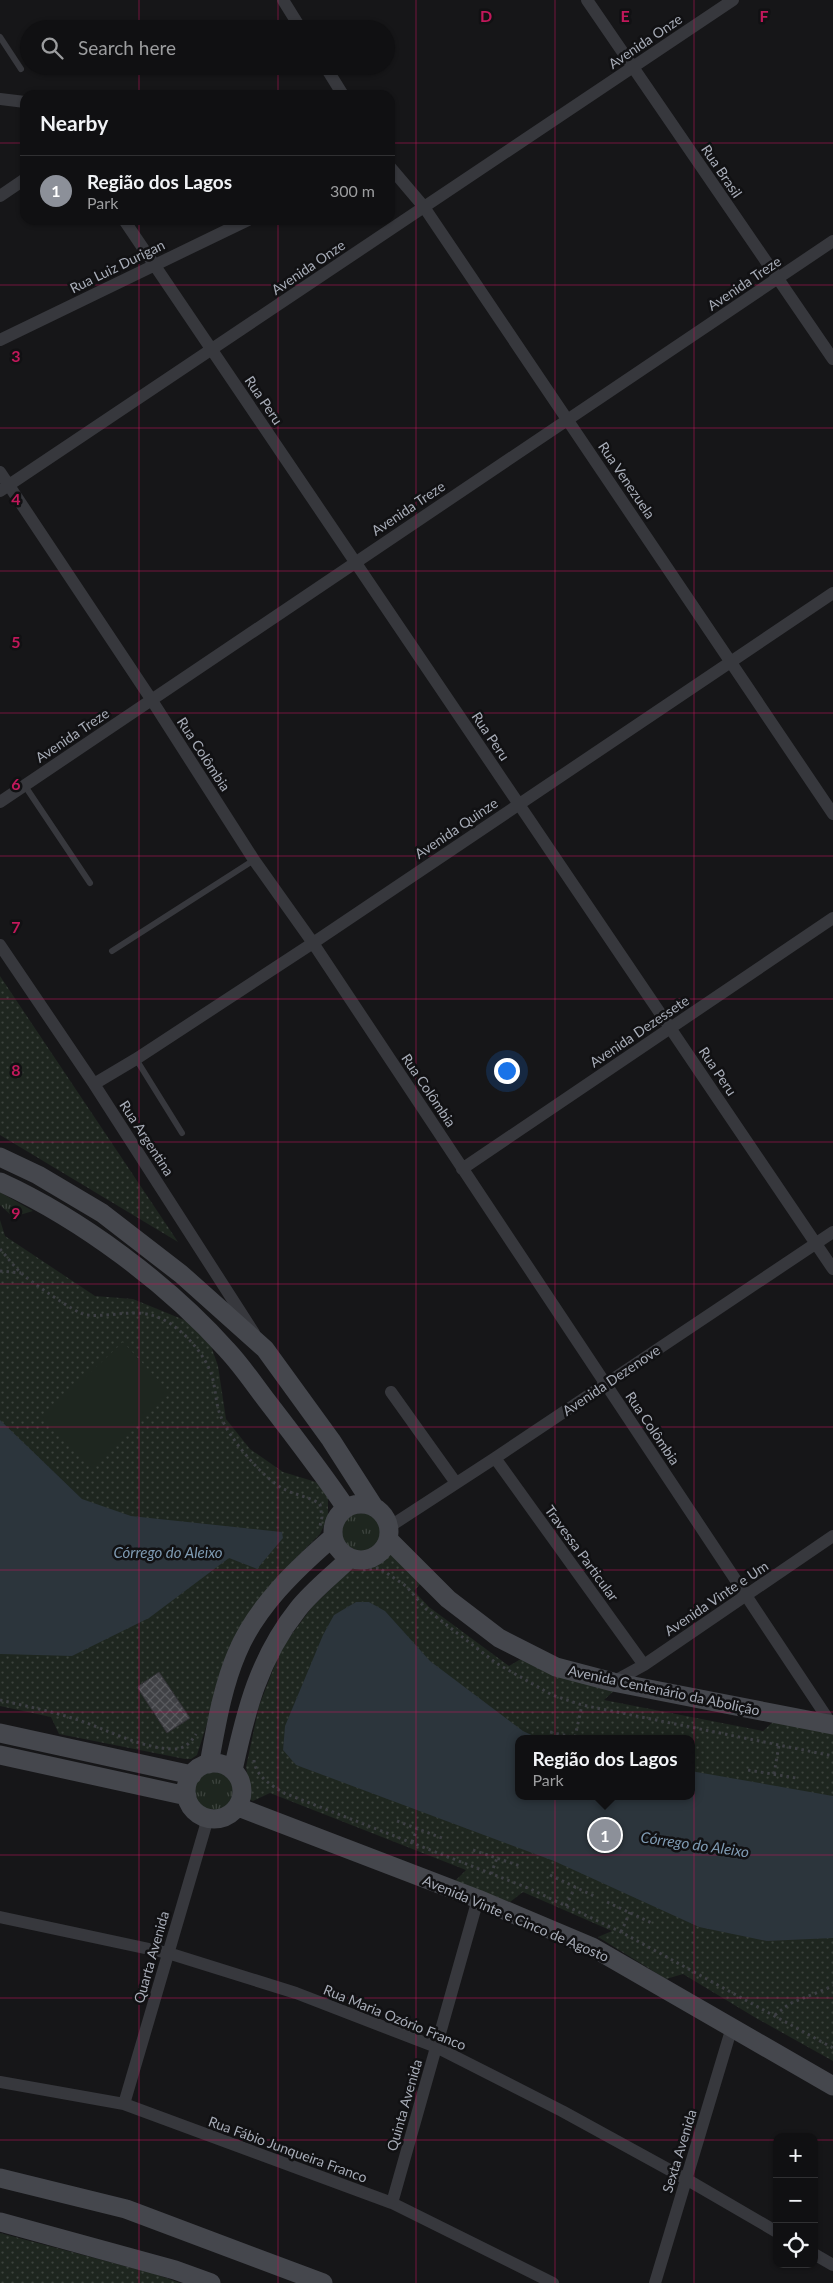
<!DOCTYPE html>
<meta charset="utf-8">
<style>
:root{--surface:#101012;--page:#1e1e20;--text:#f1f3f6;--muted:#9c9d9f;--line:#303032;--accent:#8c9099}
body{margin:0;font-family:Lato,sans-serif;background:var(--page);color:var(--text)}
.controls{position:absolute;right:15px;bottom:15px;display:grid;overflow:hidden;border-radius:10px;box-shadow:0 1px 4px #0004}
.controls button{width:45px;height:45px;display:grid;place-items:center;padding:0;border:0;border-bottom:1px solid var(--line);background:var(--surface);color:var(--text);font:25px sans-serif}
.you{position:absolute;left:506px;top:1070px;width:18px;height:18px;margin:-12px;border:4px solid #fff;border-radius:50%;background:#1a73e8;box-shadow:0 0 0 8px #1a73e833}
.badge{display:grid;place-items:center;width:32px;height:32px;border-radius:50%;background:var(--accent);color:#fff;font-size:16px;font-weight:700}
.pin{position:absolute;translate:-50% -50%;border:2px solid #fff;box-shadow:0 1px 5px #0006}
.popup{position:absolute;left:515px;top:1735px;width:180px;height:65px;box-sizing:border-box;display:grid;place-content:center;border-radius:10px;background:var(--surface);filter:drop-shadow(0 1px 4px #0005);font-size:16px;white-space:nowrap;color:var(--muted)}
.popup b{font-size:19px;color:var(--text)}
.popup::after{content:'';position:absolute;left:50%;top:100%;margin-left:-10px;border:10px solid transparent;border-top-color:var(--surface)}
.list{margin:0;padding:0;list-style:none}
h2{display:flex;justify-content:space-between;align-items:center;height:65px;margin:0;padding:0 20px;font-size:21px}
h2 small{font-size:16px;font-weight:400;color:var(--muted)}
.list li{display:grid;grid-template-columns:32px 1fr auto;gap:15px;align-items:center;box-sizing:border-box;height:70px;padding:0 20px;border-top:1px solid var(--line)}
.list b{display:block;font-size:19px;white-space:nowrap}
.list p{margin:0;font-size:16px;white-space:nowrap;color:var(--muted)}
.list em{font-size:16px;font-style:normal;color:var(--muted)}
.icon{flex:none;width:28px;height:28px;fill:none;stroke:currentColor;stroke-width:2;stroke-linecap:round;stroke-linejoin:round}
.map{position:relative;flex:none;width:833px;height:2283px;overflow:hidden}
.search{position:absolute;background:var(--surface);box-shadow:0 1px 4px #0004;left:20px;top:20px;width:375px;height:55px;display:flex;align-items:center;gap:12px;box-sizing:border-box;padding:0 18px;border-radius:28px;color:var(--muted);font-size:19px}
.panel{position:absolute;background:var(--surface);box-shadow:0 1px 4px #0004;left:20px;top:90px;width:375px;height:135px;border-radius:15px}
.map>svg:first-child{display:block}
.grass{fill:url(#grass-tufts)}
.park{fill:url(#park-dots);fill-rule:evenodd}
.pitch{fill:#1e261f}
.water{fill:#2c353c}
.building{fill:url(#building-cross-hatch);stroke:#303034}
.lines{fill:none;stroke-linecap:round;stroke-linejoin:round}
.path{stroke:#3d3f44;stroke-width:3;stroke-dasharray:2.5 4;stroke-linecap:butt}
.lane{stroke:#37383d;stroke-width:6}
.street{stroke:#37383d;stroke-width:12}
.secondary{stroke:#45474d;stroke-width:19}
.grid{fill:none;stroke:#c2185b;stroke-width:1;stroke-opacity:0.55}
.labels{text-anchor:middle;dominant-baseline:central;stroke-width:5;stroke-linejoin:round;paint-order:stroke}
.street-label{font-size:14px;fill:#a8adb8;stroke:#111113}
.water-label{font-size:15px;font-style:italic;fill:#7f9bb3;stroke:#111113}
.grid-label{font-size:16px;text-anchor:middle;font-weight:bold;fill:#c2185b;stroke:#111113;stroke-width:5;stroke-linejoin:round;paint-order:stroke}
</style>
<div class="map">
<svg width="833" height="2283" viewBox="0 0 833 2283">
<defs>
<pattern id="grass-tufts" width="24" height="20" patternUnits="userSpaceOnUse" patternTransform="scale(1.25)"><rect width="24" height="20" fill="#1e261f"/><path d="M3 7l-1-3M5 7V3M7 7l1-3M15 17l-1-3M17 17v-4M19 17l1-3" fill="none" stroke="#3c433d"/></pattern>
<pattern id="park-dots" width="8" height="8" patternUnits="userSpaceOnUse" patternTransform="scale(1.25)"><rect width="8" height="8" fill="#1e261f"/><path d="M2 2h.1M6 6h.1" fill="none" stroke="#3c433d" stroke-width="1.8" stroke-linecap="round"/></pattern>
<pattern id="building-cross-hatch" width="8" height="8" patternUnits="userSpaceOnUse" patternTransform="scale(1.25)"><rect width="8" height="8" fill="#404145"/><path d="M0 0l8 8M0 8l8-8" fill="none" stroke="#595a5e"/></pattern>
</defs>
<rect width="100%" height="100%" fill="#161618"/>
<path class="grass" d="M0 1192 3 1194 33 1211 13 1217 0 1205Z
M341 1531a20 20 0 1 1 40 0a20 20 0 1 1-40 0Z
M194 1791a20 20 0 1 1 40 0a20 20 0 1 1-40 0Z"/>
<path class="park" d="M0 976 178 1242 0 1135Z
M0 1220 5 1236 95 1296 133 1299 189 1322 211 1346 218 1366 226 1419 250 1449 283 1472 316 1482 328 1497V1517L320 1534 292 1562 258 1601 225 1667 197 1755 191 1759H185L59 1734 51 1717 0 1706Z
M394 1551 423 1581 414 1591 429 1607 509 1666 524 1657 617 1688 604 1700 763 1731 774 1721 833 1731V2061L756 2018 683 1974 666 1979 598 1937 612 1931 523 1892 510 1902 454 1882 466 1870 270 1793 253 1801 248 1799 249 1785 246 1767 259 1706 281 1649 312 1607 344 1576 358 1564 386 1558ZM519 1739H691V1796H519Z
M0 2233 155 2274 180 2283H0Z"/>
<path class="pitch" d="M123 1342 170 1393 91 1467 43 1417Z"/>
<path class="water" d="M0 1420 82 1499 131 1516 282 1532 283 1538 257 1569 229 1558 149 1618 72 1656 0 1654Z
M356 1602H369L385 1611 430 1661 523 1731 540 1739H519V1796H691V1771L833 1796V1938L767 1941 699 1927 554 1861 296 1765 283 1750 285 1726 323 1635 334 1615Z"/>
<path class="building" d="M159 1672 190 1718 167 1733 137 1687Z"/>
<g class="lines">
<path class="path" d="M0 1249C7 1257 13 1265 20 1272 28 1280 77 1314 86 1315 118 1318 140 1304 171 1324 188 1336 203 1353 211 1373 216 1387 215 1403 221 1417 229 1438 262 1477 282 1488 294 1495 308 1496 320 1504L322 1517 320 1526
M0 1271 21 1273
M363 1570 379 1568 406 1586 426 1609 496 1663 552 1695 582 1705 833 1756
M0 1700C25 1706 51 1711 75 1719 107 1729 137 1747 171 1749 183 1750 190 1744 196 1734
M550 1732 582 1739
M575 1737 582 1705
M254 1760C255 1776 271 1785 284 1793L528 1888 621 1932 833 2048
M748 1770 796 1778
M774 1774 779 1745
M397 1821 442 1838
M412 1842 417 1829
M473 1850 520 1866
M491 1874 497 1858
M550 1875 594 1896
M607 1902 654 1924
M566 1906 575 1887
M621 1932 630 1912
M775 2015 789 2004 833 1986"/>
<path class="lane" d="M0 37 21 69
M25 786 90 883
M112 951 254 860
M136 1059 182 1133"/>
<path class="street" d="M283 0 301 29
M587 0 833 359
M325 66 343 95
M0 99 25 102
M390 167 424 207 833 814
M0 196 25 179
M124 220 833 1269
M0 340 248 220
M0 472 151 699 254 860 313 943 832 1725
M0 491 733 0
M0 802 833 241
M0 945 94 1084 254 1333
M94 1084 136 1059 313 943 833 593
M462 1169 833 918
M391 1392 456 1483
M495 1458 644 1665
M389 1527 495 1458 833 1232
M613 1682 644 1665 833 1536
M0 1917 168 1953 296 1993 436 2047 562 2111 686 2179 777 2232
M0 2082 124 2104 392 2203 553 2283
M124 2104 208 1818
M392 2203 478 1899
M814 2254 833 2265
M655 2283 732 2027"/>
<path class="secondary" d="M0 1157 38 1175 102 1213 181 1274 265 1349 331 1440 374 1507
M0 1182C81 1219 168 1284 227 1350 242 1366 254 1384 267 1401 294 1436 321 1471 346 1508
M333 1532a28 28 0 1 1 56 0a28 28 0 1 1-56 0Z
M388 1539 448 1599 499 1638 556 1667 613 1682 833 1725
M0 1733 192 1775
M0 1755 187 1796
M186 1791a28 28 0 1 1 56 0a28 28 0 1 1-56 0Z
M209 1764C216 1727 222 1688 237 1653 256 1607 296 1569 333 1537
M233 1770C246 1710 259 1658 298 1609 313 1590 333 1575 350 1558
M238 1807 478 1899 592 1947 833 2086
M0 2178 126 2209 323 2283
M0 2222 175 2270 211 2283"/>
</g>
<path class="grid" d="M139 0V29M278 0V29M416 0V2283M555 0V2283M694 0V2283M139 66V95M278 66V95M0 143H25M390 143H833M139 220V2283M278 220V2283M0 285H833M0 428H833M0 571H833M0 713H833M0 856H833M0 999H833M0 1142H833M0 1284H833M0 1427H833M0 1570H833M0 1712H833M0 1855H833M0 1998H833M0 2140H777M814 2140H833"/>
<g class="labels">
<g class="street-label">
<text transform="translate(645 41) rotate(-34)">Avenida Onze</text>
<text transform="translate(722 171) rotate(56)">Rua Brasil</text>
<text transform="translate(117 266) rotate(-26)">Rua Luiz Durigan</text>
<text transform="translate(308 267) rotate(-34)">Avenida Onze</text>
<text transform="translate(744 283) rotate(-34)">Avenida Treze</text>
<text transform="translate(264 400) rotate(56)">Rua Peru</text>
<text transform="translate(627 480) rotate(56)">Rua Venezuela</text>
<text transform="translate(408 508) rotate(-34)">Avenida Treze</text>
<text transform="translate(72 735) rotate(-34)">Avenida Treze</text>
<text transform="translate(491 736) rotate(56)">Rua Peru</text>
<text transform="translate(204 754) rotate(57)">Rua Colômbia</text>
<text transform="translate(456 828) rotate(-34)">Avenida Quinze</text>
<text transform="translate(639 1031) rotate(-34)">Avenida Dezessete</text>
<text transform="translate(718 1071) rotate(56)">Rua Peru</text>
<text transform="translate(429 1090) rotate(56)">Rua Colômbia</text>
<text transform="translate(147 1138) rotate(57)">Rua Argentina</text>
<text transform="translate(611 1380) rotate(-34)">Avenida Dezenove</text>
<text transform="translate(653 1428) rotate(56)">Rua Colômbia</text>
<text transform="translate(582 1553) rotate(54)">Travessa Particular</text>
<text transform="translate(716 1598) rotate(-34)">Avenida Vinte e Um</text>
<text transform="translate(664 1690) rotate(12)">Avenida Centenário da Abolição</text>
<text transform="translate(516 1918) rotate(23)">Avenida Vinte e Cinco de Agosto</text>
<text transform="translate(151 1957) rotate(-74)">Quarta Avenida</text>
<text transform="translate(395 2017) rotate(22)">Rua Maria Ozório Franco</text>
<text transform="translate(404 2105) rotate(-74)">Quinta Avenida</text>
<text transform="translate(288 2149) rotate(20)">Rua Fábio Junqueira Franco</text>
<text transform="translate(679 2151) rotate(-73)">Sexta Avenida</text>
</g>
<g class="water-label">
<text x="168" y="1552">Córrego do Aleixo</text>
<text transform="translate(695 1844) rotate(8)">Córrego do Aleixo</text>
</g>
</g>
<g class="grid-label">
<text x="486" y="22">D</text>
<text x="625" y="22">E</text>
<text x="764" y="22">F</text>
<text x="16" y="362">3</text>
<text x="16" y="505">4</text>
<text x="16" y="648">5</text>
<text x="16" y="790">6</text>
<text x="16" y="933">7</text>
<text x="16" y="1076">8</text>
<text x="16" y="1219">9</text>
</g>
</svg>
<div class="controls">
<button>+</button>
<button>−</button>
<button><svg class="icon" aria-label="locate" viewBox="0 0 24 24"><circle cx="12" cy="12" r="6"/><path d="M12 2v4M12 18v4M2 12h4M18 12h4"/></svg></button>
</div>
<div class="you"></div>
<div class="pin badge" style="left:605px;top:1835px">1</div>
<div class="popup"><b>Região dos Lagos</b>Park</div>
<div class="search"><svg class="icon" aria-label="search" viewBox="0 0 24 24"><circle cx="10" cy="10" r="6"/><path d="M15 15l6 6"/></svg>Search here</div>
<section class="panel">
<h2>Nearby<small></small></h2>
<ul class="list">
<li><span class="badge">1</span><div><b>Região dos Lagos</b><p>Park</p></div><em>300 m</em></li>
</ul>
</section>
</div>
